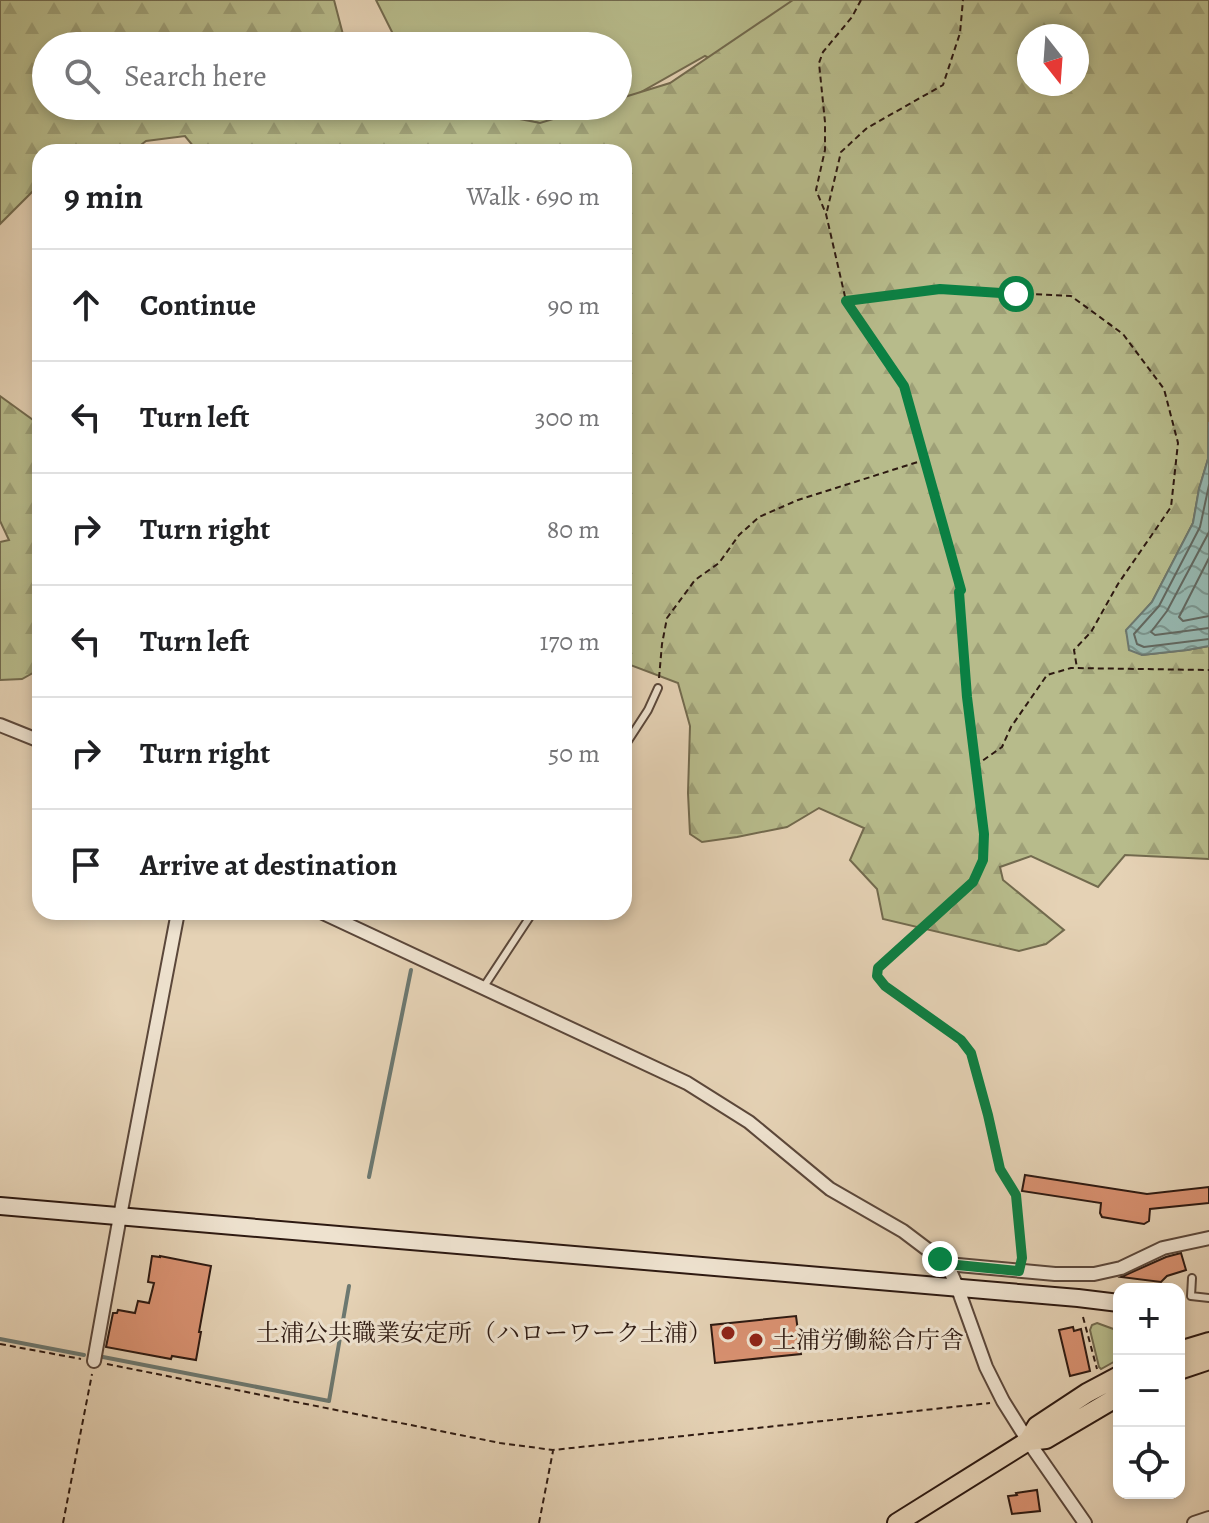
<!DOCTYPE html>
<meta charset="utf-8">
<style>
:root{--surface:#fff;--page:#f2f2f2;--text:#202124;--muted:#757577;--line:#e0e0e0}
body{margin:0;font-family:Alegreya,"Noto Serif JP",serif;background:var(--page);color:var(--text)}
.controls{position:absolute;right:24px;bottom:24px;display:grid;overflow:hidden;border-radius:16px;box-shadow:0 4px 12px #0003}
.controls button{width:72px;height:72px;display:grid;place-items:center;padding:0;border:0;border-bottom:2px solid var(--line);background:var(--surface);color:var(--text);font:40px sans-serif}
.compass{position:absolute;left:1017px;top:24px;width:72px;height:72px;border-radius:50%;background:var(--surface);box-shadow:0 4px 12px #0003;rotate:163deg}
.stop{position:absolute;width:24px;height:24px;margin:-18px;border:6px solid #0b8043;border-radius:50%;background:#fff}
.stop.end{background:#0b8043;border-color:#fff;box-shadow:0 2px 8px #0008}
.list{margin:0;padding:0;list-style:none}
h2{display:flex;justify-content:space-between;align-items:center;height:104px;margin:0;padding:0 32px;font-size:34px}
h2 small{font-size:26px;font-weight:400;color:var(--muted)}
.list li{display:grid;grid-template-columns:52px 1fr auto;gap:24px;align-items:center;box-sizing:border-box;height:112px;padding:0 32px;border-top:2px solid var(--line)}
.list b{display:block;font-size:30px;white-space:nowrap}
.list em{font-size:26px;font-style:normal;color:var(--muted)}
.icon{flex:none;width:44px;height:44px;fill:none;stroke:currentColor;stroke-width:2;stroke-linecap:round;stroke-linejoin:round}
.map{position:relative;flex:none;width:1209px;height:1523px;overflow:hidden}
.search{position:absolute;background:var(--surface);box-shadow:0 4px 12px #0003;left:32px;top:32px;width:600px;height:88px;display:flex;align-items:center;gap:20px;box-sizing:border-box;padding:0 28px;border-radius:44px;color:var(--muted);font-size:30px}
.panel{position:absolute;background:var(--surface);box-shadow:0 4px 12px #0003;left:32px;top:144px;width:600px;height:776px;border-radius:24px}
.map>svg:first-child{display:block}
.green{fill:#b7bb8b;stroke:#726a4e;stroke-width:2}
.forest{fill:url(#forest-firs);stroke:#726a4e;stroke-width:2;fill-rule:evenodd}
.water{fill:url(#water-waves);stroke:#6c7870;stroke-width:2}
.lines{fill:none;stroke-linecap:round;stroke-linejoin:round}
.shore{stroke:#626860;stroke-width:2}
.stream{stroke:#6c7870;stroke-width:4}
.building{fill:#d99171;stroke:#2d1911;stroke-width:2}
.lane-casing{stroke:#5b473a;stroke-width:10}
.street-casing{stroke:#5b473a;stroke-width:16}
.secondary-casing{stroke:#2d1911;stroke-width:20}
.primary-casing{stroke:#2d1911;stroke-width:22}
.path{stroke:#2d1911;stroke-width:2;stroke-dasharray:6 4;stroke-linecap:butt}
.lane{stroke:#eee2cf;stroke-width:6}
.street{stroke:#eee2cf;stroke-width:12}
.secondary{stroke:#eee2cf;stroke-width:16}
.primary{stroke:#e5d2b5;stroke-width:18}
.route{stroke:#0b8043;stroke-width:10}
.poi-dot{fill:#8f2418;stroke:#eee2cf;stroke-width:3}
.labels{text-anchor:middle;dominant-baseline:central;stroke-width:6;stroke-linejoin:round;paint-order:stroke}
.poi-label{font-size:24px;fill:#2d1911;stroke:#eee2cf;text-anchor:end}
</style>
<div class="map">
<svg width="1209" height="1523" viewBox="0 0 1209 1523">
<defs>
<pattern id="forest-firs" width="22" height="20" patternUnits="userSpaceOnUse" patternTransform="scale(2)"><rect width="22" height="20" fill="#b7bb8b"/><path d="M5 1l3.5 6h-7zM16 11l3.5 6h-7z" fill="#9ea077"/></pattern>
<pattern id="water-waves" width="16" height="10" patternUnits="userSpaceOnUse" patternTransform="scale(2)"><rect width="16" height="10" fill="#96b7af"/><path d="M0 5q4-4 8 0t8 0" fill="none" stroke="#7b948d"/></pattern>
</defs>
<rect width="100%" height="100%" fill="#e5d2b5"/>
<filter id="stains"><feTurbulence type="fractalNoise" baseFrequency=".0025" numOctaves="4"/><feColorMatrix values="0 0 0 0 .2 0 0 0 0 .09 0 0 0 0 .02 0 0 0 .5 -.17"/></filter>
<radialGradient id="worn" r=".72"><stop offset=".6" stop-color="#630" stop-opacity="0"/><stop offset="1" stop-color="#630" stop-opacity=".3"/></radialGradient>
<path class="green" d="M376 0H861L756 83 705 56 618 105V46H399Z
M450 106H616L555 126Z
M1097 1323 1119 1331V1359L1101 1369 1099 1367 1090 1330 1092 1325Z"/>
<path class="forest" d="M0 0H334L346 46H46V106H370L372 110 403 115 457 107 540 123 596 106H618V99L670 83 793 0H1209L1208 459 1199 489 1193 523 1152 602 1126 631 1142 655 1187 650 1209 646V859L1125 855 1098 887 1031 856 1000 867 1003 880 1064 930 1046 944 1019 951 883 919 877 889 850 860 864 828 819 808 787 827 737 837 702 842 690 834 688 793 690 726 678 683 628 664 624 666V152H198L185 136 146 141 132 152H40V184L0 224ZM1029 36H1077V84H1029Z
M0 396 40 425V669L22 679 0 680V542L9 540 0 521Z"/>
<path class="water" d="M1209 422V646L1187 650 1142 655 1129 650 1126 630 1152 602 1193 523 1199 489 1208 459Z"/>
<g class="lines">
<path class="shore" d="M1209 485 1200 527 1159 606 1134 634 1137 644 1144 647 1209 639
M1209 532 1167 611 1151 632 1155 635 1209 628
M1209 558 1179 617 1183 621 1209 616"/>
<path class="stream" d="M369 1177 411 970
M0 1339 84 1355
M103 1357 329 1401 349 1286"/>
</g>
<path class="building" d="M1025 1175 1147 1194 1209 1187V1203L1150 1209 1149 1221 1144 1224 1102 1217 1100 1213 1101 1203 1022 1191Z
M1181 1253 1186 1270 1167 1276 1161 1282 1121 1277 1166 1257Z
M152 1256 160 1257V1256L211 1266 199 1332H201L196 1360 172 1356 171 1359 106 1347 113 1313H117L118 1310 135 1313 138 1301 149 1303 154 1283 148 1282Z
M796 1316 801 1354 715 1363 711 1325Z
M1073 1327 1074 1331 1081 1329 1090 1371 1070 1376 1059 1330Z
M1037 1490 1040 1511 1012 1514 1008 1496 1017 1495 1016 1493Z"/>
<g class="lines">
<g class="lane-casing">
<path id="lane" d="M624 747 648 710 658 688
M483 988 533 912
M1192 1278 1191 1296 1209 1298"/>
</g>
<g class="street-casing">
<path id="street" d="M0 725 40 741
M321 912 687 1083 749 1122 830 1189 903 1231 940 1259 947 1264 958 1289 986 1367 1003 1401 1028 1441 1085 1523
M947 1264 1055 1274H1094L1121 1268 1163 1248 1209 1238
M94 1361 120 1216 178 912
M1194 1523 1209 1518"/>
</g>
<g class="secondary-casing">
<path id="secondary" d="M0 1206 1078 1298 1119 1303"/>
</g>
<g class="primary-casing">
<path id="primary" d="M1179 1351 1209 1342
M1179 1370 1209 1360
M1028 1441 1046 1439 1119 1396
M897 1523 1028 1441 1037 1426 1087 1393 1119 1376"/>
</g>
<path class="path" d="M861 0 852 17 823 52 819 63 825 122V150L816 190 826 214 846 301 904 386 961 590 959 592 967 697 984 834 983 860 973 882 878 968 877 976 885 986 961 1040 971 1053 988 1115 1000 1169 1016 1195 1022 1257
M827 211 841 152 867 128 943 85 960 33 963 0
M847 301 940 289 1071 296 1123 334 1164 389 1178 443 1171 507 1118 584 1091 632 1074 650 1077 668
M659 678 662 644 667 618 695 580 719 563 739 535 759 517 798 500 924 460
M975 766 1002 747 1011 727 1047 675 1071 668 1209 670
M1083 1317 1097 1369
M0 1344 81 1359
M107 1364 500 1443 553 1450 990 1403
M63 1523 92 1374
M539 1523 553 1451"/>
<use href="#lane" class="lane"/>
<use href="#street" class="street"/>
<use href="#secondary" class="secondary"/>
<use href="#primary" class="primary"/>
</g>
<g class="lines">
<path class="route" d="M940 1259 947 1264 1019 1271 1022 1258 1016 1195 1000 1169 988 1115 971 1053 961 1040 885 986 877 976 878 968 973 882 983 860 984 834 967 697 959 592 961 590 904 386 846 301 940 289 1016 294"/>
</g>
<g class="poi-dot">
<circle cx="728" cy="1333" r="8"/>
<circle cx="756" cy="1340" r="8"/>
</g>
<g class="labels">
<g class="poi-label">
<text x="712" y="1333">土浦公共職業安定所（ハローワーク土浦）</text>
<text x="772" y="1340" text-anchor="start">土浦労働総合庁舎</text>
</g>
</g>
<rect width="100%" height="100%" filter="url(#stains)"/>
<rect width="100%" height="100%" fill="url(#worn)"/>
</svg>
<div class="controls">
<button>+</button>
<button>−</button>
<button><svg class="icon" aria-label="locate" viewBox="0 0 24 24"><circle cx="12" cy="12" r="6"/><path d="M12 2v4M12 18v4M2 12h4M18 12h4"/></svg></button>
</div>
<svg class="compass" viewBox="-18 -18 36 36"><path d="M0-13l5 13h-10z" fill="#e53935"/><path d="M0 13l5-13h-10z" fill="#757577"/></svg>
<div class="stop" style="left:1016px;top:294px"></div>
<div class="stop end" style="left:940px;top:1259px"></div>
<div class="search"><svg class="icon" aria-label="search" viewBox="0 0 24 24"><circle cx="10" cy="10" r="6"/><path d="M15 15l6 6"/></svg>Search here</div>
<section class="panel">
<h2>9 min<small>Walk · 690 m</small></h2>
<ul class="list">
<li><svg class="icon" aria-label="ahead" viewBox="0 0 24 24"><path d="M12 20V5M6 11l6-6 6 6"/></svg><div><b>Continue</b></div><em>90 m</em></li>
<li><svg class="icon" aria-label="left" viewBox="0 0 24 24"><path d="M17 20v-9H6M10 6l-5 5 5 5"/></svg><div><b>Turn left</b></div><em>300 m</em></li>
<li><svg class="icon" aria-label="right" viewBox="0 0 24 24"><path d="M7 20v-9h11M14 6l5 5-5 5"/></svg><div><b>Turn right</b></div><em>80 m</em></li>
<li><svg class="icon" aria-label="left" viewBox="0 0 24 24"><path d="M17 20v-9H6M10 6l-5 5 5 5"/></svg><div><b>Turn left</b></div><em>170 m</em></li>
<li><svg class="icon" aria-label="right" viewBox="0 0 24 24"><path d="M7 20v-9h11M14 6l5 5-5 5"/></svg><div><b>Turn right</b></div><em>50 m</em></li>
<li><svg class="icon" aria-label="arrive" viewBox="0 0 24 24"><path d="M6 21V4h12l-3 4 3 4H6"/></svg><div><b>Arrive at destination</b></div></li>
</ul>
</section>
</div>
